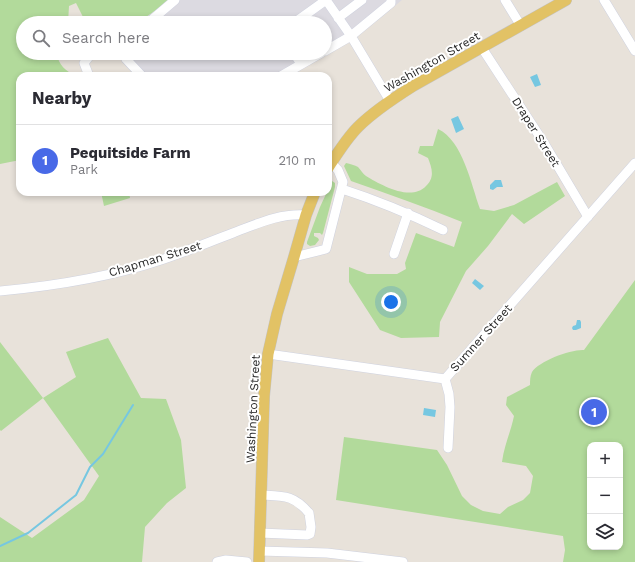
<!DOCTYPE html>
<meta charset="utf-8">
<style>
:root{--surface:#fff;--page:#f2f2f3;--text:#2b2b33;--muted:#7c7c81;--line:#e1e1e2;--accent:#4869e7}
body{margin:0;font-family:"Work Sans",sans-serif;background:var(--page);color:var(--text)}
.controls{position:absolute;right:12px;bottom:12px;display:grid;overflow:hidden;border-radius:8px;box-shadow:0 2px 6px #0003}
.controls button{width:36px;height:36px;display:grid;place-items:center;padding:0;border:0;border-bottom:1px solid var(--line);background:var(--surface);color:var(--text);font:20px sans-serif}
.you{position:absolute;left:391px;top:302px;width:14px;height:14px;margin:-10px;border:3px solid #fff;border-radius:50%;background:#1a73e8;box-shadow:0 0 0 6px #1a73e833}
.badge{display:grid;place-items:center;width:26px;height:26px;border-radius:50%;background:var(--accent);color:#fff;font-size:13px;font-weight:700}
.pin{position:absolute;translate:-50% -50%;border:2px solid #fff;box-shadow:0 1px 4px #0006}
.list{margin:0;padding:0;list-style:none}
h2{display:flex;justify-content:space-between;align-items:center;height:52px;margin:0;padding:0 16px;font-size:17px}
h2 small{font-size:13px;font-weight:400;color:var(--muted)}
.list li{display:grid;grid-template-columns:26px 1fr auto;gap:12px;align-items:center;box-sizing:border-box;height:72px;padding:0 16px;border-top:1px solid var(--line)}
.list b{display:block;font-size:15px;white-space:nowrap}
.list p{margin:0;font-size:13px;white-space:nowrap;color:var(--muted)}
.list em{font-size:13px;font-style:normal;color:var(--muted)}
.icon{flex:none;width:22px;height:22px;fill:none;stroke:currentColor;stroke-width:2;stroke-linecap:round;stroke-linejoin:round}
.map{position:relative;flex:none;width:635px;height:562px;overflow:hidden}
.search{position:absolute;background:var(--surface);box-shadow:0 2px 6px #0003;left:16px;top:16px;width:316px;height:44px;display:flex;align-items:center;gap:10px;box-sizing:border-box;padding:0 14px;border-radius:22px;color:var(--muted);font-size:15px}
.panel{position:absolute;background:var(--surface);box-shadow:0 2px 6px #0003;left:16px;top:72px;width:316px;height:124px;border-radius:12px}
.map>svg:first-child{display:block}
.industrial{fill:#dcdae1}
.green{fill:#b2da9b;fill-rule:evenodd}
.water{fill:#76c7e1}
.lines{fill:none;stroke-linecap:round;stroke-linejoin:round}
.stream{stroke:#76c7e1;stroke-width:2}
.minor-casing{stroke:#cfd2df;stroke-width:10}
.major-casing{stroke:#c3c3c3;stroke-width:12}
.minor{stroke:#fff;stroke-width:9}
.major{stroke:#e2c265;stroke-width:11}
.labels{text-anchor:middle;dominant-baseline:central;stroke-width:4;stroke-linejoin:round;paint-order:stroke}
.street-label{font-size:12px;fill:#272727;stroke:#fff}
</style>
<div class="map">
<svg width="635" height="562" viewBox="0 0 635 562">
<rect width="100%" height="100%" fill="#e8e2da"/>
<path class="industrial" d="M171 0H402L378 20 325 52V23H137Z
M119 53H324L288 76H136L120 56Z"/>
<path class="green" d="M0 0H171L137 23H86L76 3 69 6 68 23H23V53H57C58 65 66 71 76 76H20V160L0 164Z
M438 129C463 141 471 184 480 209L494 211 514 205 557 182 565 196 524 224 512 214 488 246 466 271 440 322 439 337 401 338 380 330 349 282V267L367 274H397L406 269 405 263 416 233 454 247 462 222C425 207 388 194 351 181L344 166 346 163C350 164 355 165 358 167 361 170 363 174 366 176 381 185 411 202 426 186 435 178 432 168 428 158L418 153 420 146H433Z
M332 181 335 183V187L323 233 322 235 320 233H314V236L318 238 319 240 315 245 310 246 307 244V242L320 207Z
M101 192H129L130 198 104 206Z
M635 280V562H563L565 550 563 536 336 500 344 437 437 450 447 465 462 496 471 505 483 511 500 514 508 507 523 500 530 493 533 476 526 466 502 462C504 446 511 431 514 416L506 405 507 397 530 385C530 381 530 376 532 372 539 361 571 349 584 350ZM590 445H620V547H590Z
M108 338 141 398 166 399 181 440 186 488 167 503 145 527 142 562H0V517L32 538 84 500 99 476 43 398 1 431 0 430V342L43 398 76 377 66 352Z"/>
<path class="water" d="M537 74 541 85 535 87 530 77Z
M458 116 464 129 456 133 451 119Z
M495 180H501L503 187H497L493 190 490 189V185Z
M475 279 484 286 480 290 472 283Z
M577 320H580L581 322V328L576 330H573L572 328 573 326 576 325Z
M424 408 436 410 435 417 423 415Z"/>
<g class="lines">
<path class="stream" d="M0 546 28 533 76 495 90 467 103 454 133 405"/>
<g class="minor-casing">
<path id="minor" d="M505 0 521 26
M604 0 635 51
M338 18 362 0
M148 23 175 0
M294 23 326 0 351 36 390 101
M482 48 544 143 588 217
M325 51 351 36 391 3V0
M124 53 126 59 142 76
M294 53 301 64
M89 76 84 63 92 53
M281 76 321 53
M342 189C379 201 408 213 443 230
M394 254 408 213
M294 257 326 249 343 182 338 170 331 163
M0 291C54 286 110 277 161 260 185 252 209 242 233 233 257 224 279 213 306 215
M268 354 445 379 635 163
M445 379 449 394 450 407 448 448
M260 533 307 535 310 534 311 527 309 513C294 495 284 496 262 495
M260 551 327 553 403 562
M217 562 226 560 247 562"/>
</g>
<g class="major-casing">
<path id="major" d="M328 168C337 154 346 139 358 127 374 111 394 98 413 86L566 0
M259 562 264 396 268 354 277 314 294 257 306 215 315 192"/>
</g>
<use href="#minor" class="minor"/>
<use href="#major" class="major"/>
</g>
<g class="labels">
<g class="street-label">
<text transform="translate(432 62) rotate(-30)">Washington Street</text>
<text transform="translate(536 132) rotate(58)">Draper Street</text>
<text transform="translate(155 259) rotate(-17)">Chapman Street</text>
<text transform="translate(481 338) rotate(-48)">Sumner Street</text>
<text transform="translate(253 409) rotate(-87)">Washington Street</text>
</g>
</g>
</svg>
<div class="controls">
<button>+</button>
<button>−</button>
<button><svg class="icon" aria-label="layers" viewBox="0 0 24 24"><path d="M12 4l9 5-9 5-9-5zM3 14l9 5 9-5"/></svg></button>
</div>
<div class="you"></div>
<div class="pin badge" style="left:594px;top:412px">1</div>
<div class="search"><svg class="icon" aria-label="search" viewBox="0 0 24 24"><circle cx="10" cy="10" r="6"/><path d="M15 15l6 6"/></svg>Search here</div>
<section class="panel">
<h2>Nearby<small></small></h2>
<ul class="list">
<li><span class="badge">1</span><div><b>Pequitside Farm</b><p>Park</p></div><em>210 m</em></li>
</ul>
</section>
</div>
